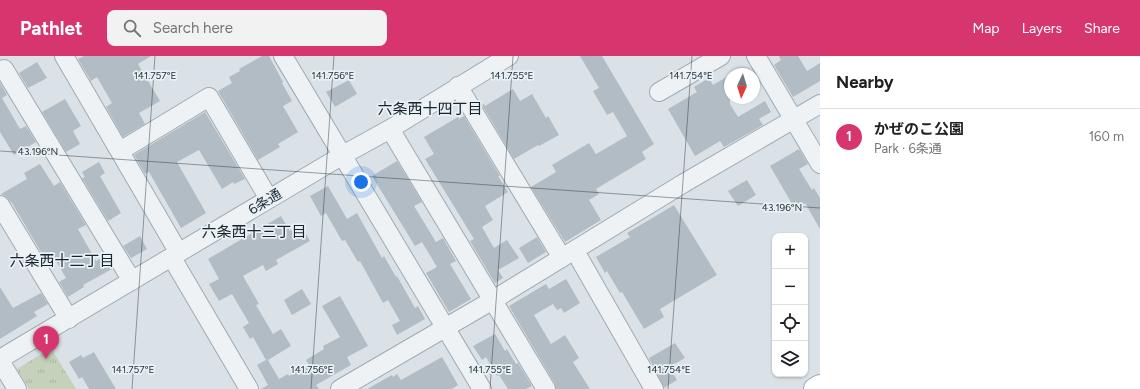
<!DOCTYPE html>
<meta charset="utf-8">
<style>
:root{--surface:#fff;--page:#f2f2f2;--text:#202124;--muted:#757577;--line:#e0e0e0;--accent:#d7356e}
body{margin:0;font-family:Figtree,"Noto Sans JP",sans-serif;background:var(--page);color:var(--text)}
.controls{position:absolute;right:12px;bottom:12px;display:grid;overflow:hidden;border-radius:8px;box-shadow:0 1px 3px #0004}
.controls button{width:36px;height:36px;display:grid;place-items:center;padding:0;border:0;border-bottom:1px solid var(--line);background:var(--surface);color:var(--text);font:20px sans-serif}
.compass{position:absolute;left:724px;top:12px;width:36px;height:36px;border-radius:50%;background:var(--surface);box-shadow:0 1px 3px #0004;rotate:184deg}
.you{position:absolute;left:361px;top:126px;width:14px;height:14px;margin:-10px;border:3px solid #fff;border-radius:50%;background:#1a73e8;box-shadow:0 0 0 6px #1a73e833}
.badge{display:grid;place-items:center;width:26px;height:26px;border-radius:50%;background:var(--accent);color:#fff;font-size:13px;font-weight:700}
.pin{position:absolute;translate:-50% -33px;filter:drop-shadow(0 1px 2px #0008)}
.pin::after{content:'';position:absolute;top:21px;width:14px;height:12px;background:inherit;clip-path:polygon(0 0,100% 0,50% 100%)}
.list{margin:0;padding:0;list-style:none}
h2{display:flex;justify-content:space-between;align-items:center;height:52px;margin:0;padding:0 16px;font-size:17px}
h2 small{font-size:13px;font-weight:400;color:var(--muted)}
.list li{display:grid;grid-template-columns:26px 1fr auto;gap:12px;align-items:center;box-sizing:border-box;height:56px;padding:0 16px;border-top:1px solid var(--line)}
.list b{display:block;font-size:15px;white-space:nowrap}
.list p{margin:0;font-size:13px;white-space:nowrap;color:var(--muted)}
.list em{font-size:13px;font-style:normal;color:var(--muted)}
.icon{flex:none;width:22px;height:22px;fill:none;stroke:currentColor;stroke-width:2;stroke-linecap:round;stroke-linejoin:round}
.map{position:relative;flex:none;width:820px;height:333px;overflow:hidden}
header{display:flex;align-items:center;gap:24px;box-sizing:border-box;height:56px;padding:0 20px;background:var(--accent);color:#fff}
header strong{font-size:19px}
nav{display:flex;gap:22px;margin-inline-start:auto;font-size:14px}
.search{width:280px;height:36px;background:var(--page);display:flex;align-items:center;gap:10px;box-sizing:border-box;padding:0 14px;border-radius:8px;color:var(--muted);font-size:15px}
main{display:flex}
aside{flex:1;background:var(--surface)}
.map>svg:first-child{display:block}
.park{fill:url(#park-tufts)}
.building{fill:#b2bcc4}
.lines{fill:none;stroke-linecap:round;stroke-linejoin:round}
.minor-casing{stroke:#a0aab1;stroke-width:20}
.major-casing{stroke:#9aa9b3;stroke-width:24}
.minor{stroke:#eef2f5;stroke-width:18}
.major{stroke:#fff;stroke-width:22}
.ticks{fill:none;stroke:#24323d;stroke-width:1;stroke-opacity:0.45}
.labels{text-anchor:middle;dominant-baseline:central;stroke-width:3.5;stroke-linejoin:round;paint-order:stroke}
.street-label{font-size:14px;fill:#24323d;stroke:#eaf1f4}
.neighbourhood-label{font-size:15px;fill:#17232e;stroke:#eaf1f4}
.ticks-label{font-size:10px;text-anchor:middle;fill:#24323d;stroke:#eaf1f4;stroke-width:3.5;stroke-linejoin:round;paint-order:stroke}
</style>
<header>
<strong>Pathlet</strong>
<div class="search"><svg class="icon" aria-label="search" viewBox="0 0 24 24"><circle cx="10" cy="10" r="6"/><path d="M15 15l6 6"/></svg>Search here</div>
<nav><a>Map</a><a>Layers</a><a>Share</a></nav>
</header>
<main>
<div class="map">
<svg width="820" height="333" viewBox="0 0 820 333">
<defs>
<pattern id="park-tufts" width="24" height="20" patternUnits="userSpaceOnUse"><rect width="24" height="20" fill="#c5d1bb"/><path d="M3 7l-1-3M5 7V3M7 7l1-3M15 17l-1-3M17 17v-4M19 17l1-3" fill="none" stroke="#a9b4a2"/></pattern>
</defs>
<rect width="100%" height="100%" fill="#dbe2e7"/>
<path class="park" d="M51 292 76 333H29L17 313Z"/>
<path class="building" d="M84 0H151L138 8 160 45 139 57 145 68 123 81 106 51 112 47 97 21 91 25 78 3Z
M262 0H269L283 26 282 27 292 45 283 50 298 76 278 88 280 91 258 104 218 35 232 27 229 21 240 15 239 13Z
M580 0H602L654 88 642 96 646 103 596 133 599 138 589 144 601 164 565 186 531 131 556 116 552 109 589 87 596 98 627 80 613 56 607 59 593 35 599 32Z
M779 0H798L807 15 820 7V25L793 41 774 9 781 4Z
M37 6 47 22 28 32 19 17Z
M730 19V48L738 61 765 45 771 56 759 63 763 69 724 91 720 85 695 100 668 53 697 36 694 31 709 22 713 29Z
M349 24 357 38 335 51 326 36Z
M0 27 7 39 2 42 20 73 26 70 36 86 14 99 0 76Z
M513 33 520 45 532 38 546 62 548 60 559 79 539 90 538 89 514 103 482 49 484 48 485 50Z
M65 43 81 70 73 75 80 88 66 96 42 56Z
M205 56 245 123 234 128 233 126 222 133 199 94 177 106 206 157 181 172 149 116 145 118 134 99Z
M464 60 500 120H498L508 136 485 150 493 164 482 171 494 192 507 184 519 202 498 214 503 222 495 227 470 185 474 183 425 103 434 98 424 81 458 61 459 63Z
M799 93 808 108 799 113 812 134 814 132 820 142V173L805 147 795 153 770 110Z
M397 105 422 146 414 150 436 186 443 182 456 205 450 208 471 243 449 256 426 217 437 211 422 186 415 190 372 120Z
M99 106 105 117 100 120 121 157 108 165 82 122 85 121 82 116Z
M40 108 54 130 60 126 86 169 78 173 96 205 105 200 112 213 83 229 84 231 68 241 59 226 66 222 51 196 44 201 12 147 5 140 1 138 27 123 24 117Z
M747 124 756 139 738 150 728 135Z
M328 130 347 163 357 157 382 202 384 200 396 221 397 220 415 252 418 250 425 263 397 279 392 269 400 265 388 244 383 247 360 205 358 206 345 184 342 185 326 157 321 160 310 140Z
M674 149 717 219 660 253 664 261 644 273 622 236 620 237 607 215 605 217 596 201 630 181 627 177Z
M281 160 290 175 301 169 310 185 276 204 278 208 266 215 263 209 243 220 259 248 256 249 273 278 281 273 291 290 268 304 279 323 288 318 289 320 309 309 306 304 324 293 323 290 340 281 322 250 340 240 368 290 347 301 351 309 316 329 319 333H261L268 329 257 309 266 304 253 281 250 283 243 271 249 267 232 238 219 245 209 228 219 223 208 203Z
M140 180 147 193 131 202 123 190Z
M537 181 546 196 528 207 519 192Z
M566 223 580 247 564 257 561 252 557 254 553 248 534 259 551 288 565 279 579 302 573 306 590 333H556L555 328 509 250 546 228 549 233Z
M0 231 13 252 41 237 48 248 34 256 37 260 0 283Z
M302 233 311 248 292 259 284 244Z
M495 278 505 295 507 293 516 308 518 307 532 330 526 333H508L499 319 497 320 486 301 482 304 473 290Z
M675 287 685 302 669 311 677 324 664 332 649 302Z
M94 296 101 308 116 333H89L82 321 79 323 69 306 81 299 83 302Z
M442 301 458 329 452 333H367L392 319 393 321 397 318 401 324Z"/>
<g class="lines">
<g class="minor-casing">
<path id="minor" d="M64 0 179 197
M283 0 482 333
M756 0 820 108
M4 13 132 225
M458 30 562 202
M659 36 721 0
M390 73 546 333
M120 95 209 41 269 143
M0 149 69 263
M575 195 654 333
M172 202 249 333
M0 303 343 99 390 73 509 0
M0 305 17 333
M340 333 493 244 684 127 820 48"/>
</g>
<g class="major-casing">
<path id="major" d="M815 333 820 330"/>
</g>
<use href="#minor" class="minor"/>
<use href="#major" class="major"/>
</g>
<path class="ticks" d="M0 95 820 152M132 333 155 0M311 333 334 0M490 333 513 0M668 333 692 0"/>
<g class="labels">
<g class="street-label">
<text transform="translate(265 146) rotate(-31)">6条通</text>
</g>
<g class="neighbourhood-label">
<text x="430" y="53">六条西十四丁目</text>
<text x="254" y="176">六条西十三丁目</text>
<text x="62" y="205">六条西十二丁目</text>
</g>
</g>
<g class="ticks-label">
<text x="155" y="23">141.757°E</text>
<text x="333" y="23">141.756°E</text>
<text x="512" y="23">141.755°E</text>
<text x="691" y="23">141.754°E</text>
<text x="38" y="99">43.196°N</text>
<text x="782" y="155">43.196°N</text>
<text x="133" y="317">141.757°E</text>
<text x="312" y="317">141.756°E</text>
<text x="490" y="317">141.755°E</text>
<text x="669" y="317">141.754°E</text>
</g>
</svg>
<div class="controls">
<button>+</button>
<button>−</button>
<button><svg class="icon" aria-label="locate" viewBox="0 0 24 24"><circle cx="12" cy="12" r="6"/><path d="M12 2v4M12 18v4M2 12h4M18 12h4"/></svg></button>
<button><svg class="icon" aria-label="layers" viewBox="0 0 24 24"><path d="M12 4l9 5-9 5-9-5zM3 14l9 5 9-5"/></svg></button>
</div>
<svg class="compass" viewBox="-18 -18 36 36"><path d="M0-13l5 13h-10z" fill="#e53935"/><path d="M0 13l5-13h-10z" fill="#757577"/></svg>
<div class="you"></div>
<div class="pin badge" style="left:46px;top:303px">1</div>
</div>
<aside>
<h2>Nearby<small></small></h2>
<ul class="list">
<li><span class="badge">1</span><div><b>かぜのこ公園</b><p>Park · 6条通</p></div><em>160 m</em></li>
</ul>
</aside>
</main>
